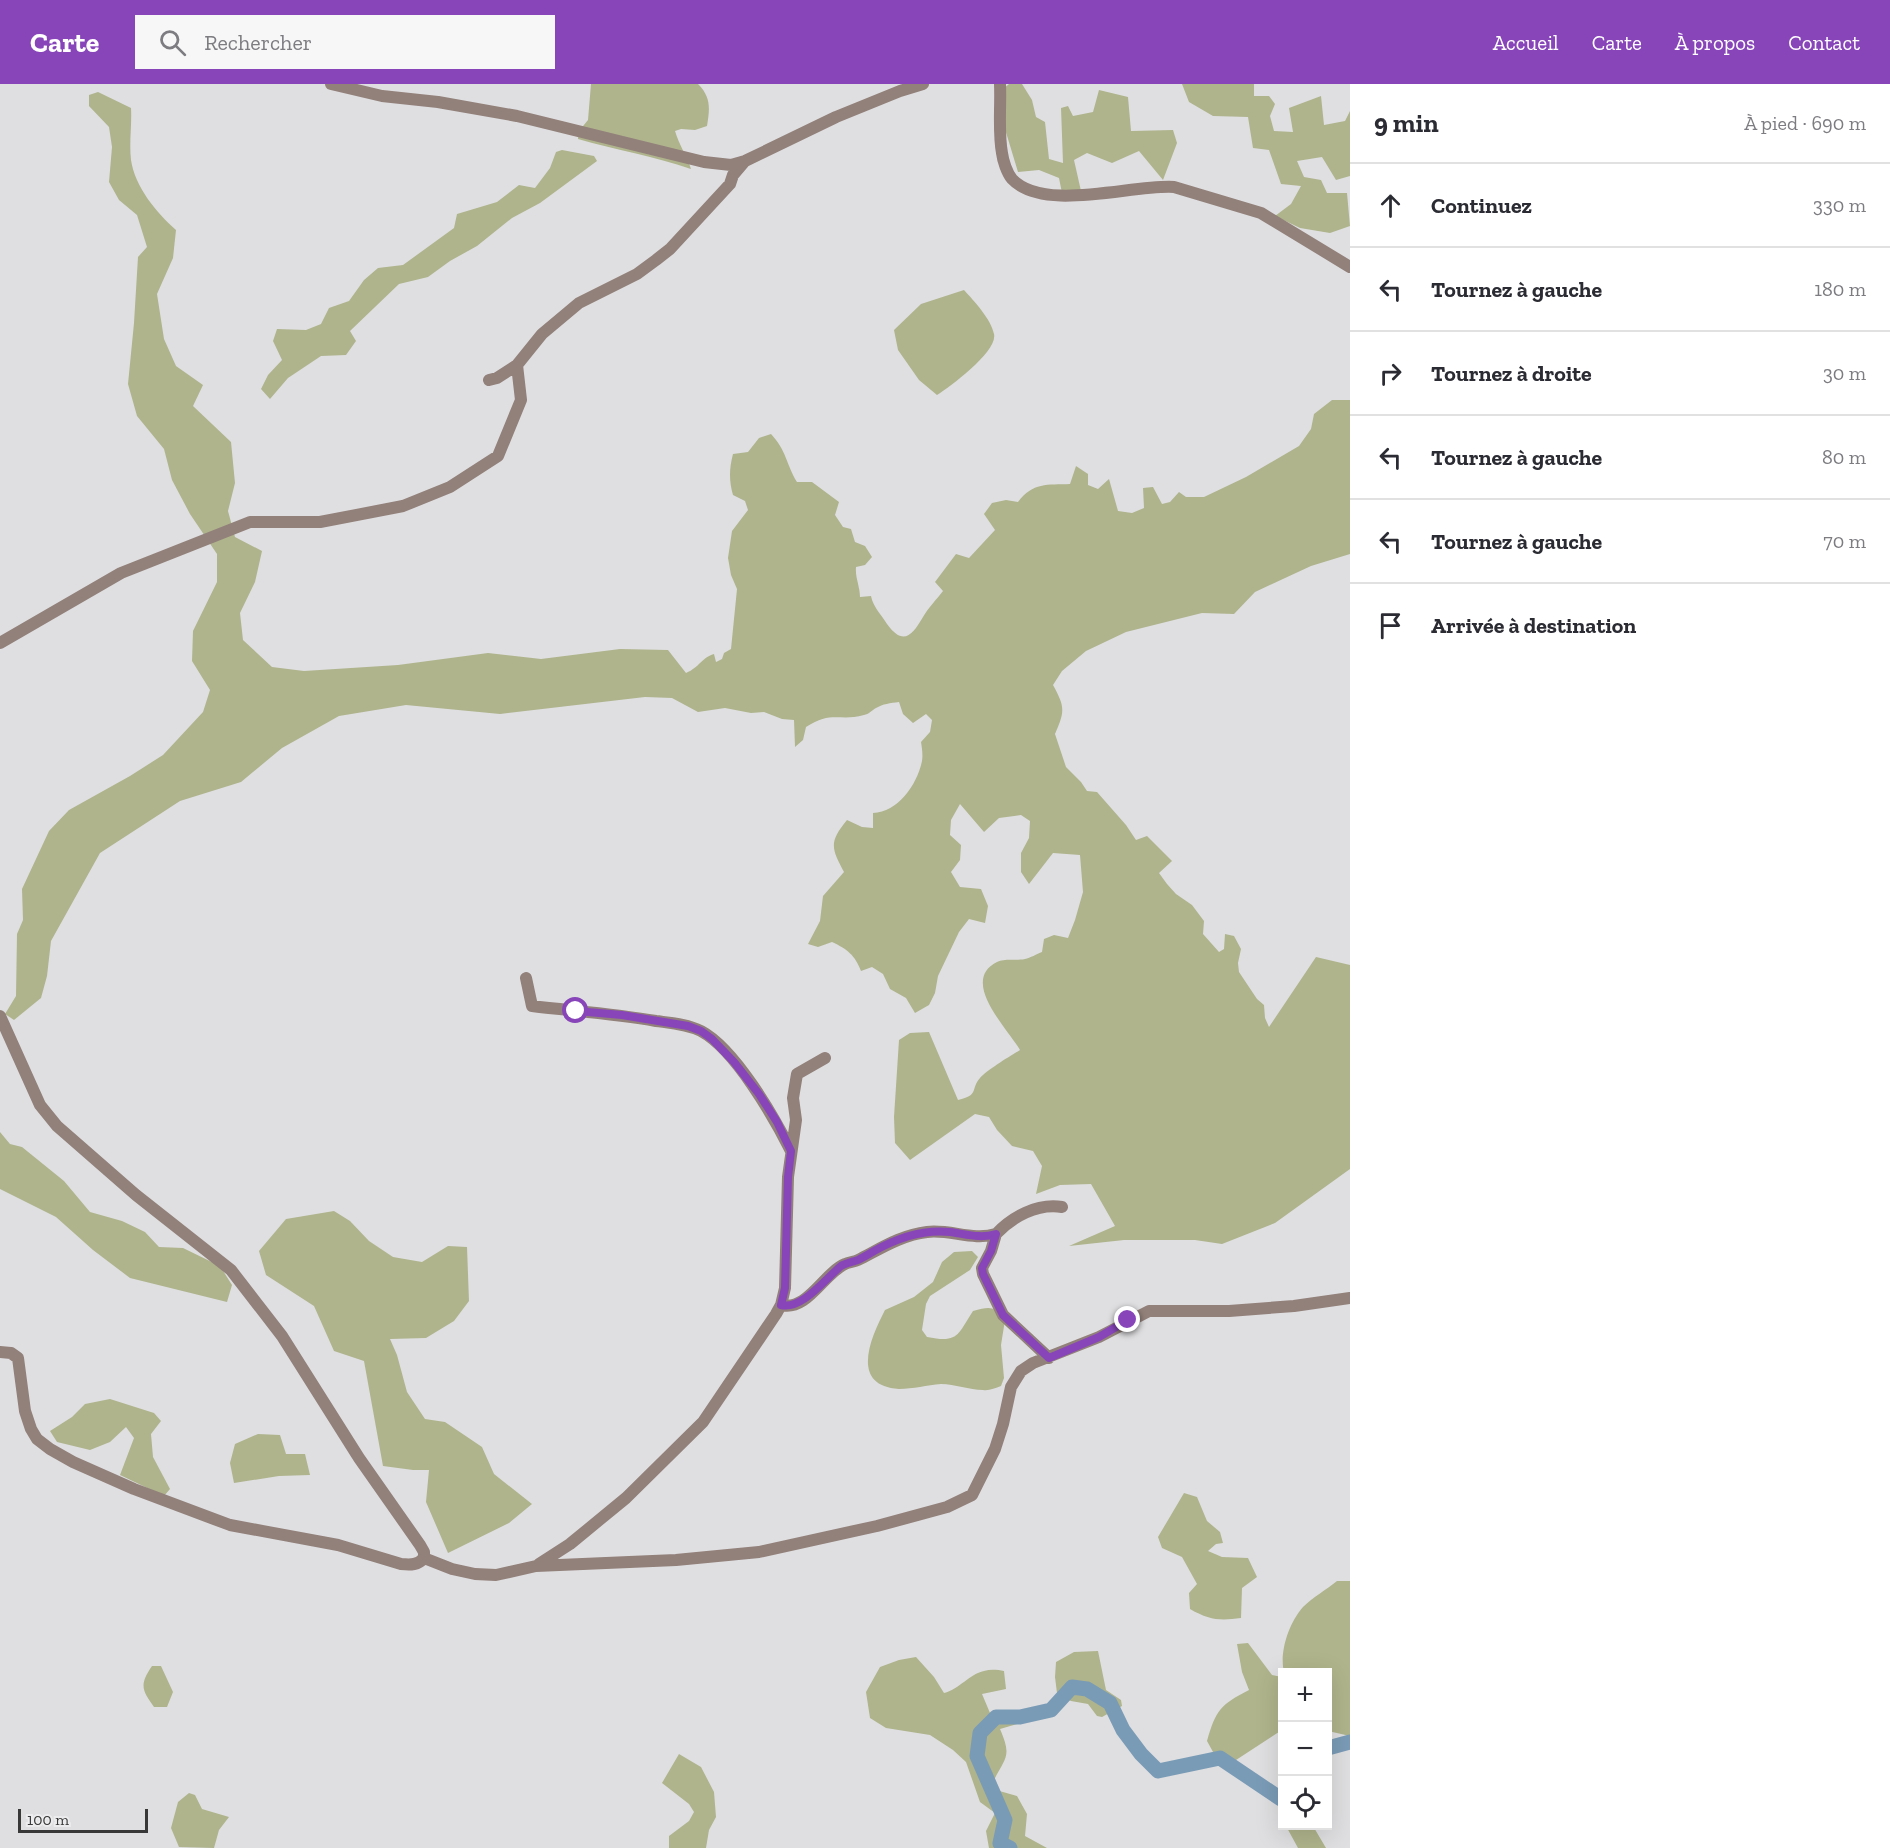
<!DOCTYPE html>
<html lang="fr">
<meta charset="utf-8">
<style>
:root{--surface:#fff;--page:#f7f7f7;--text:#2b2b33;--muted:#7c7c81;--line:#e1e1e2;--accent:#8745b9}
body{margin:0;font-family:"Zilla Slab",serif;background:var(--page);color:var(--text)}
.controls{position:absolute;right:18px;bottom:18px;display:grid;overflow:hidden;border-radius:0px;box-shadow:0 6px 24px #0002}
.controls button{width:54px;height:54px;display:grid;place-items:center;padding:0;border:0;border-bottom:2px solid var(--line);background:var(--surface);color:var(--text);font:30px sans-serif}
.scale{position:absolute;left:18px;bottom:15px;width:130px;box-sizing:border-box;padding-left:6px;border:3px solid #383838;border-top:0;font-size:16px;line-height:21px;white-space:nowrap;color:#383838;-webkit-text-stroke:4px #ececee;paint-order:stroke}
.stop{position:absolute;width:18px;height:18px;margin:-14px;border:4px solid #8745b9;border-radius:50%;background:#fff}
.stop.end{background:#8745b9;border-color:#fff;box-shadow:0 2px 6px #0008}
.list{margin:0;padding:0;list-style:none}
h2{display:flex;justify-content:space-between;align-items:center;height:78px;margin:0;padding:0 24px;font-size:26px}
h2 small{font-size:20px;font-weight:400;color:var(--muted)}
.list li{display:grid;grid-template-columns:39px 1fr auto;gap:18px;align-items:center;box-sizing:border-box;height:84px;padding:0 24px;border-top:2px solid var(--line)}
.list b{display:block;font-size:22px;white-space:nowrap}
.list em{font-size:20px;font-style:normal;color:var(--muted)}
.icon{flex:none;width:33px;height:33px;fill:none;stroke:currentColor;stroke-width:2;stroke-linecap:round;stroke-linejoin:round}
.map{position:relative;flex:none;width:1350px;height:1764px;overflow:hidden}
header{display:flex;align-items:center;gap:36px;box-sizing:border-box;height:84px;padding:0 30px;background:var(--accent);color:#fff}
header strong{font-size:28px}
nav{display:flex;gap:33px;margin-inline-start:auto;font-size:21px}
.search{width:420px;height:54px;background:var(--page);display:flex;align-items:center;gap:15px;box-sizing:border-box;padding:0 21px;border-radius:0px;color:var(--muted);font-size:22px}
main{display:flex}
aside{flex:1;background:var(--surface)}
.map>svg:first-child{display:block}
.forest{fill:#afb48c}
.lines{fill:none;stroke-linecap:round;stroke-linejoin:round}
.river{stroke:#7a9bb6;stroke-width:15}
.minor{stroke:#92807a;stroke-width:12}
.route{stroke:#8745b9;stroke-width:8}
</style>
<header>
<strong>Carte</strong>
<div class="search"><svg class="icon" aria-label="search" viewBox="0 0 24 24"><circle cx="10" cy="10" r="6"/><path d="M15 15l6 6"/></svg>Rechercher</div>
<nav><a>Accueil</a><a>Carte</a><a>À propos</a><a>Contact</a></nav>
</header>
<main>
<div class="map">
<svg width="1350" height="1764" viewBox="0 0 1350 1764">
<rect width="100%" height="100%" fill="#dfdfe1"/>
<path class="forest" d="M591 0H698C711 13 710 24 707 42L695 46 681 45 675 47C679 61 687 72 691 85 654 72 616 66 578 55L579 47 588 36Z
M1009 0H1022L1032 16 1036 33 1045 38 1049 75 1063 79 1061 24 1068 22 1073 32 1093 28 1099 6 1128 13 1131 47 1173 46 1177 59 1163 96 1139 67 1112 79 1087 69 1074 76 1081 107 1062 109 1059 94 1039 86 1018 88 995 12Z
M1182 0H1254V12H1269L1275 20 1270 32 1274 47 1293 48 1289 24 1321 12 1324 41 1345 37 1350 27V92L1336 96 1322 73 1297 77 1304 93 1321 96 1327 109H1347L1350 142 1330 149 1300 144 1275 132 1291 120 1301 102 1281 100 1269 66 1253 64 1248 33 1213 32 1189 18Z
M98 8 131 24C132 41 129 59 131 76 135 103 156 128 176 146L173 174 157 210 164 255 176 282 203 301 193 322 231 358 235 399 228 427 235 453 262 467 255 498 240 529 243 556 272 583 304 587 398 581 488 569 541 575 620 565 668 566 686 589C700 583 701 574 714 570L716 578 722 575 724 569 731 565 737 505 731 491 728 474 732 447 748 426 745 417 733 411C729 397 729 385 733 370L748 368 759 354 771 350C787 367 786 380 797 398H812L839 418 835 431 843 443 851 445 855 458 865 462 872 473 865 481 856 483C855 494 860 502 860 513L871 512C873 523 881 530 887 540 903 562 912 552 923 533 928 524 937 515 943 507L935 498 956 470 969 474 995 446 984 430 992 419 1006 416 1018 418C1033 398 1047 401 1070 400L1076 382 1088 390V401L1098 405 1109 395 1118 427 1132 429 1144 424 1143 404 1153 403 1162 420 1170 418 1179 408 1186 413H1204L1246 393 1299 362 1311 345 1314 330 1332 316H1350V470L1311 482 1255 508 1234 530 1202 529 1126 548 1086 567 1062 587 1053 601C1065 623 1065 627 1055 650L1066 683 1081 698 1087 707 1097 708 1126 741 1136 756 1147 752 1172 777 1159 789 1167 800 1176 810 1192 821 1204 837 1203 850 1219 868 1224 865 1225 850 1234 852 1241 865 1238 879 1239 888 1257 915 1264 921 1265 934 1269 943 1316 873 1350 881V1085L1275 1139 1222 1160 1195 1156H1124L1069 1162 1115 1142 1091 1100 1060 1101 1036 1110 1042 1082 1033 1067 1012 1062 997 1046 989 1033 975 1030 910 1076 895 1059 894 1033 899 956 910 949 929 948 958 1016C980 1011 970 1005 980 994 987 986 1010 972 1020 966 1008 945 959 897 997 878 1005 874 1016 877 1025 875 1030 874 1037 870 1042 868L1044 855 1054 851 1068 854 1075 836 1083 808 1080 771 1053 769 1029 800 1021 788V769L1029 754 1030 737 1021 731 999 734 984 748 960 720 951 736 950 751 961 761 960 776 951 788 960 803 981 805 988 822 985 839 969 835 959 848 938 892 935 909 929 921 915 929 906 914 890 905 883 890 872 883 861 887C855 871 847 865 832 858L818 863 808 860 820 837 823 812 844 788C831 764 829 758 847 736L862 743 873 744V729C898 728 917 701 922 677 923 671 922 664 921 658L930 648 932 636 926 630 913 639 903 630 899 618C890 619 883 620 876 624 871 627 869 630 864 631 839 638 832 626 806 643L803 656 795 663 794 636 782 635 764 628 751 629 725 624 698 628 672 614 645 613 500 630 406 621 339 632 282 664 241 698 180 717 100 769 51 857 47 892 41 914 14 936 5 930 16 912 17 850 23 836 22 805 49 747 69 726 130 692 163 671 203 628 210 606 192 577 193 547 217 498V470L190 430 172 396 164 365 137 332 128 300 134 239 138 173 147 163 137 131 119 116 109 98 112 63 109 43 89 22V11Z
M562 66 594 72 597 77 540 119 512 134 477 162 450 177 428 193 399 200 350 247 356 257 346 271 321 272 288 294 270 315 261 305 268 291 282 276 273 257 277 245 306 246 321 240 329 224 349 217 364 196 378 184 403 181 454 144 457 130 497 118 519 101 535 104 550 84 556 68Z
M964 206C974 217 991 235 994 250 998 267 951 302 937 311L919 296 898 266 894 246 921 220Z
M0 1048 10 1060 22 1063 64 1097 90 1128 122 1137 145 1148 159 1163 183 1164 220 1182 232 1201 227 1218 130 1194 93 1166 56 1133 0 1105Z
M334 1127 350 1137 369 1157 393 1173 422 1178 448 1162 467 1163 469 1217 454 1237 426 1254 390 1255 397 1271 407 1308 425 1335 445 1338 482 1363 494 1390 532 1420 509 1439 448 1469 426 1418 429 1386H413L383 1382 364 1277 334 1267 314 1222 266 1191 259 1167 286 1135Z
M972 1167 978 1173 970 1186 930 1212 926 1220 922 1246 927 1253C958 1259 957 1252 973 1227 990 1223 993 1221 1005 1236L1001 1261 1004 1294 1001 1302C995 1304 989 1307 983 1306 969 1306 955 1300 941 1300 927 1301 913 1305 899 1305 849 1302 871 1253 885 1226L914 1213 933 1198 942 1178 954 1168Z
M110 1315 154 1329 161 1337 151 1350 153 1373 170 1405 164 1412 120 1391 134 1354 126 1343 110 1358 90 1366 57 1358 50 1347 72 1333 85 1320Z
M258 1350 280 1351 286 1370H305L310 1391 279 1392 234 1399 230 1379 235 1360Z
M1184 1409 1197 1413 1207 1437 1220 1448 1223 1459 1216 1460 1208 1467 1222 1473 1248 1474 1257 1493 1242 1504 1241 1534C1220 1537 1209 1536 1190 1525L1189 1509 1197 1500 1182 1473 1162 1464 1158 1453Z
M1337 1497H1350V1652L1328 1647V1588H1284C1279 1568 1289 1539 1303 1523 1313 1513 1326 1506 1337 1497Z
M1248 1559 1272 1591 1282 1593V1646L1236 1676 1218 1677 1207 1657C1216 1626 1220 1621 1249 1606L1242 1588 1237 1560Z
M1098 1567 1106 1606 1121 1616 1122 1622 1102 1633 1097 1632 1088 1620 1071 1617 1057 1609 1055 1593 1056 1578 1074 1568Z
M916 1573 934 1593 944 1609C960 1605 969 1590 984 1587 991 1585 998 1586 1004 1587L1006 1605 982 1610 990 1629 1028 1626 1027 1637 1000 1645C1012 1673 1006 1672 993 1698L996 1706 1017 1712 1027 1730 1025 1752 1047 1764H989L986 1747 995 1729 980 1718 966 1678 953 1666 930 1651 886 1644 870 1634 866 1608 880 1583 899 1576Z
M152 1582H161L173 1608 167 1623H154C142 1606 139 1601 152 1582Z
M679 1670 701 1683 714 1708 716 1733 709 1746 706 1764H669V1752L689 1737 694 1728 689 1720 662 1699Z
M189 1709 195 1711 202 1725 229 1733 219 1746 214 1764 179 1763 171 1744 178 1718Z
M1286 1742H1313L1326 1764H1298Z"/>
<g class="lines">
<path class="river" d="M1328 1664 1350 1658
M1010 1764 1000 1759 1005 1736 977 1672 980 1649 996 1633H1020L1051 1626 1072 1603 1087 1605 1110 1619 1123 1646 1141 1670 1158 1687 1220 1674 1281 1715 1282 1714"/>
<path class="minor" d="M331 0 382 12 438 18 517 32 704 78 731 81 745 77 836 33 900 7 923 0
M1000 0C1001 22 998 48 1002 69 1003 77 1007 89 1012 95 1044 129 1133 100 1174 103L1261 129 1350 183
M489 296 497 294 517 281 542 250 579 219 637 190 656 176 670 165 730 100 733 91 744 78
M0 559 121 489 250 438H320L403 422 450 403 498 372 521 316 517 281
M526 894 532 922C574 927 615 930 656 937 671 939 687 940 701 947 735 965 774 1033 791 1067
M0 932 40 1021 57 1042 136 1111 231 1186 282 1252 359 1374 420 1461 424 1468V1474
M996 1150C1012 1133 1037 1119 1062 1123
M781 1221C807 1228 824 1189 845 1180 849 1178 854 1178 858 1176 880 1165 901 1151 927 1148 950 1145 973 1157 996 1150L991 1167 982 1184 983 1190 1003 1231 1049 1274
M0 1268 11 1269 18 1274 25 1327 31 1345 37 1355 50 1365 73 1378 134 1405 230 1441 338 1461 401 1480C411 1481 418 1481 424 1474
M424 1474 452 1485 475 1490 496 1491 536 1482 676 1476 759 1468 877 1442 947 1423 972 1411 995 1365 1003 1340 1011 1303 1021 1287 1033 1279 1099 1253 1149 1227H1229L1294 1222 1350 1214
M539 1480 570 1460 626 1414 703 1338 776 1230 781 1221 785 1204 788 1093 796 1036 793 1014 797 990 825 974"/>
</g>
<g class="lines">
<path class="route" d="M576 927 622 931 688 942 701 947 712 955 734 978 759 1010 777 1038 791 1067 788 1093 785 1204 781 1221C802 1226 825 1195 841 1182 846 1179 852 1178 858 1176 864 1173 869 1170 874 1167 897 1154 923 1145 950 1148 966 1150 980 1155 996 1150L991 1167 982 1184 983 1190 1003 1231 1049 1274 1099 1253 1128 1236"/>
</g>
</svg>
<div class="controls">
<button>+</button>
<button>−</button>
<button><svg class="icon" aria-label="locate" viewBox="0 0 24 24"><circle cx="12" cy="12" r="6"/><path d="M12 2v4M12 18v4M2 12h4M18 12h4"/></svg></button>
</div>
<div class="scale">100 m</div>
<div class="stop" style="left:576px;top:927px"></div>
<div class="stop end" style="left:1128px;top:1236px"></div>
</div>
<aside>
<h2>9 min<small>À pied · 690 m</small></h2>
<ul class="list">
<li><svg class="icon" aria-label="ahead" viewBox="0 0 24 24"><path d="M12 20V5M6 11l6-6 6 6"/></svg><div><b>Continuez</b></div><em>330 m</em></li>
<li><svg class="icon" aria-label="left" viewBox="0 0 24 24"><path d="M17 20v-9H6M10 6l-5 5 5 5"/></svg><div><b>Tournez à gauche</b></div><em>180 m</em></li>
<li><svg class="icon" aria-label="right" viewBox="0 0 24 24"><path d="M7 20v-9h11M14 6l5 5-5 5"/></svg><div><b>Tournez à droite</b></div><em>30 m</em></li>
<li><svg class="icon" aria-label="left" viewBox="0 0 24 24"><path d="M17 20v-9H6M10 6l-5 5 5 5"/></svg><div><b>Tournez à gauche</b></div><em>80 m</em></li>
<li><svg class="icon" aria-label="left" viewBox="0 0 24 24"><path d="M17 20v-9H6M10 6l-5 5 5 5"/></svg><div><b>Tournez à gauche</b></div><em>70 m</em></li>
<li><svg class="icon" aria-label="arrive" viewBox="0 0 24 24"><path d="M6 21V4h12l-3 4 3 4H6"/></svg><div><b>Arrivée à destination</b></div></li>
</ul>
</aside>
</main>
